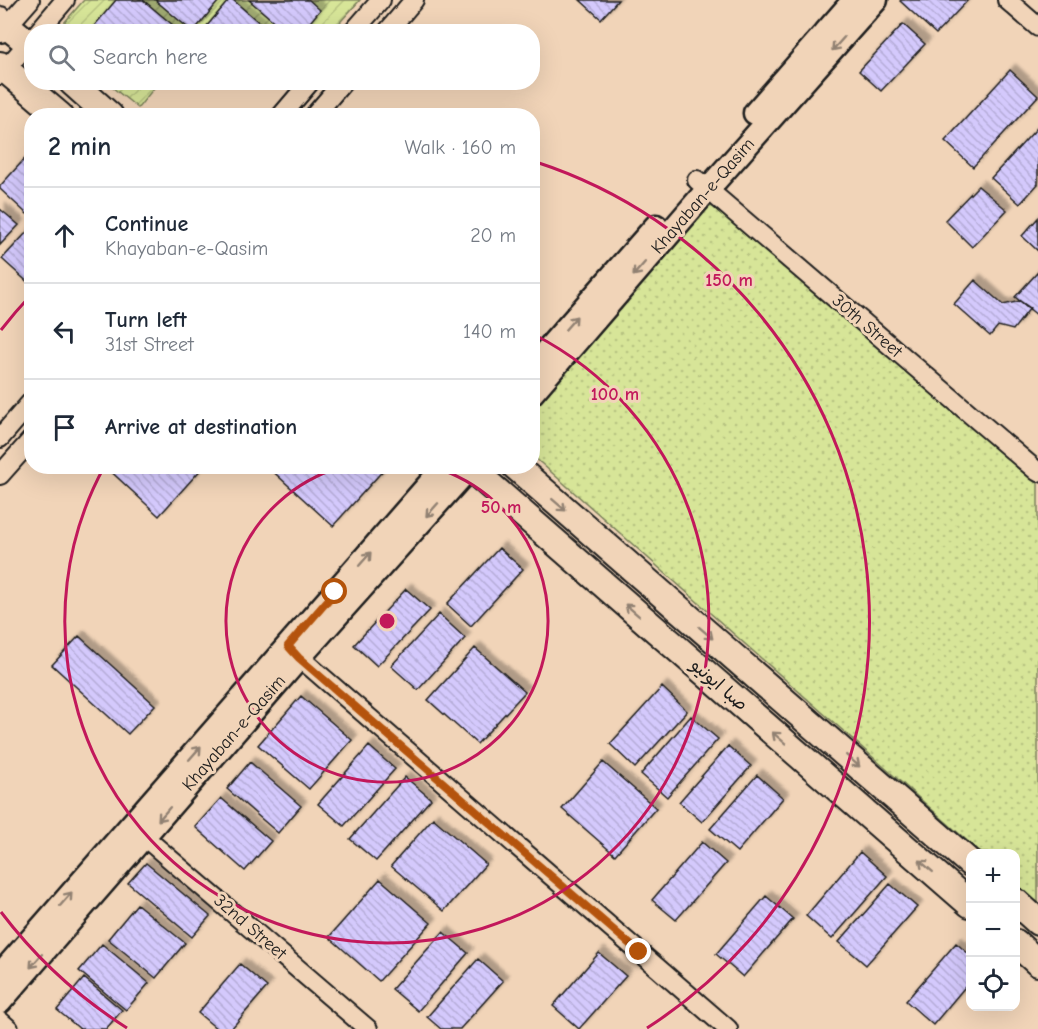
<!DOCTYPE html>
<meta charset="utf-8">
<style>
:root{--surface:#fff;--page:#f2f2f3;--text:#1f2937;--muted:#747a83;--line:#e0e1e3}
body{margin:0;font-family:"Comic Neue","Playpen Sans Arabic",sans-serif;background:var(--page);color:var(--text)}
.controls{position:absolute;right:18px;bottom:18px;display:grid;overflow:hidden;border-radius:12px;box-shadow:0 6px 24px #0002}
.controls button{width:54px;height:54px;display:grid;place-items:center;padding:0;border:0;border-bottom:2px solid var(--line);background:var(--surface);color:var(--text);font:30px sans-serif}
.stop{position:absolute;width:18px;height:18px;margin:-14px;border:4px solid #b45309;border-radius:50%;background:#fff}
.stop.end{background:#b45309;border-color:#fff;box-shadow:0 2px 6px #0008}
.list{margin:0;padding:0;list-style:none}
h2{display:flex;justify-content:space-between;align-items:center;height:78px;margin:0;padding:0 24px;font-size:26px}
h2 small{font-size:20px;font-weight:400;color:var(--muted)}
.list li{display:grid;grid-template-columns:39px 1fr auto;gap:18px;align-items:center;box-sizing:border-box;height:96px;padding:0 24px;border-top:2px solid var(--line)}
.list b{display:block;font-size:22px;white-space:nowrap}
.list p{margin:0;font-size:20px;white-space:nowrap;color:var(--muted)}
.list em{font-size:20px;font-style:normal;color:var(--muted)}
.icon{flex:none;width:33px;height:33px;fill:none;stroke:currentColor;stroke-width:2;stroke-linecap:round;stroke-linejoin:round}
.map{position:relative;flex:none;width:1038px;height:1029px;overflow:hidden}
.search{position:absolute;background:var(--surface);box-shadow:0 6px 24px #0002;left:24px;top:24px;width:516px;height:66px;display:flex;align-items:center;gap:15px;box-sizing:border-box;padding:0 21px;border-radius:24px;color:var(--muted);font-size:22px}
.panel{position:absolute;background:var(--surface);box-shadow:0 6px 24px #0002;left:24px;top:108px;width:516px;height:366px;border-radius:24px}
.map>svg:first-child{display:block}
.grass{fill:url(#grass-dots);stroke:#7a805a;stroke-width:1.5}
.garden{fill:url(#garden-furrows);stroke:#7a805a;stroke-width:1.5}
.building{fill:url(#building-back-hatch);stroke:#1c1c1c;stroke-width:1.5;filter:url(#shadow)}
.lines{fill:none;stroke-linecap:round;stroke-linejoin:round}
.minor-casing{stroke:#1c1c1c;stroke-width:22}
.tertiary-casing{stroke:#1c1c1c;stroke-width:27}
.secondary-casing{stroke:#1c1c1c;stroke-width:30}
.minor{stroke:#f1d4b8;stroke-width:18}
.tertiary{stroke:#f1d4b8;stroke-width:22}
.secondary{stroke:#f1d4b8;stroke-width:26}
.oneway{stroke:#918172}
.route{stroke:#b45309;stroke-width:8}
.ring{fill:none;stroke:#c2185b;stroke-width:3}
.labels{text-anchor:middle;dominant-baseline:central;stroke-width:6;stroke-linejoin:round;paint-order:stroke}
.street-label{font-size:18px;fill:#1c1c1c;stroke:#f1d4b8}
.centre{fill:#c2185b;stroke:#f1d4b8;stroke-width:3}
.ring-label{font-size:18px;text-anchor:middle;font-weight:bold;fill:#c2185b;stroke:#f1d4b8;stroke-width:6;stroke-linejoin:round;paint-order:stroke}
</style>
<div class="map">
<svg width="1038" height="1029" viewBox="0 0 1038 1029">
<defs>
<pattern id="grass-dots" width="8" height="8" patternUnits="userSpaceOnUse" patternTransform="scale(1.5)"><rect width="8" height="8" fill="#d7e598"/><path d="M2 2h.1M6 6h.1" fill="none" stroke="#b8c482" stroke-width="1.8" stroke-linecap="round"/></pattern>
<pattern id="garden-furrows" width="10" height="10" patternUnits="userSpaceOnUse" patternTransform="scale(1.5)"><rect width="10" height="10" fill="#d7e598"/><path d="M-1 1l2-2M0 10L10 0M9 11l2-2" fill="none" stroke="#b8c482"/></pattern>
<pattern id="building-back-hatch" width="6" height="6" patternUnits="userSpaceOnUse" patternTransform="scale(1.5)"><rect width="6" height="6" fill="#d4c9fc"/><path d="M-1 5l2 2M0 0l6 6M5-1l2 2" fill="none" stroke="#b5acd7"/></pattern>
<filter id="shadow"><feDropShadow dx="5.5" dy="-5.5" stdDeviation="1.5" flood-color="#0004"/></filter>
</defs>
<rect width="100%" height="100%" fill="#f1d4b8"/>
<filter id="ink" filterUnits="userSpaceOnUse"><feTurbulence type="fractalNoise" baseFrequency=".0167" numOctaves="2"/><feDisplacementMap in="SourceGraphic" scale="12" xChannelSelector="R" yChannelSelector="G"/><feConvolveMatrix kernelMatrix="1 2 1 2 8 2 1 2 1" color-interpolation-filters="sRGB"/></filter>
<g filter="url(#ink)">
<path class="grass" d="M711 201 1038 483V904L1016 884V854L981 853 533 456V411Z"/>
<path class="garden" d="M84 0H360L332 31 56 32Z
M107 83H158L138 108Z"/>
<path class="building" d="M116 0H143L181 32H89Z
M155 0H215L218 2 193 32Z
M229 0H233L270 32H211L206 27Z
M249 0H309L320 10 302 32H286Z
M580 0H618L601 19Z
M901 0H968L936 34 900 1Z
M903 24 925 44 881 91 859 71Z
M1010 70 1038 96 973 167 945 141Z
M1038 127V184L1020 204 991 178Z
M32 151V208L27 214 0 189V186Z
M978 186 1007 210 972 247 945 220Z
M0 209 19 225 0 245Z
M1038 218V251L1022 236Z
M27 232 32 236V286L2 259Z
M1038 272V316L1015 297Z
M975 280 1003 305 1020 301 1030 308 1013 330 998 326 990 336 954 304Z
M105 466H204L159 516Z
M267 466H387L333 526Z
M499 548 523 569 471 626 447 604Z
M406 589 430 610 377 666 354 645Z
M439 614 465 638 418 690 391 666Z
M79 636 155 705 128 734 52 665Z
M475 648 525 692 477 744 428 700Z
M662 687 687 711 635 768 610 744Z
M301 696 352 740 309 789 258 745Z
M691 716 718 739 667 797 641 774Z
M369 746 395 769 344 826 318 804Z
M728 746 751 766 702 822 679 802Z
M250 762 301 806 278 833 227 789Z
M603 762 656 808 615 855 562 809Z
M757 775 783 798 737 852 710 829Z
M405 777 431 799 376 861 350 839Z
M221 798 271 841 245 871 195 827Z
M433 818 486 864 444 911 391 866Z
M702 842 726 863 676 920 652 900Z
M860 852 887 876 832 939 806 916Z
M146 863 210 916 192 937 128 883Z
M380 879 431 923 379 981 329 937Z
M890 884 917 907 866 965 839 942Z
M766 896 793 919 743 977 716 954Z
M137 904 185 943 156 978 108 939Z
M443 932 468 953 418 1011 392 989Z
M956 943 970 955V981L933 1025 906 1001Z
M102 944 149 983 126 1010 79 971Z
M599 953 626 976 579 1029 553 1006Z
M478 959 503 981 460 1029H441L427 1017Z
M240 964 267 987 231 1029H217L198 1013Z
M84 978 122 1010 106 1029H80L57 1010Z"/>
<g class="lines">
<g class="minor-casing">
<path id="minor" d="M1007 0 1038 27
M38 32 65 0
M353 32 381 0
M387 32 414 0
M1 33 30 0
M0 75 32 39
M281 116 310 82
M314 116 343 82
M697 180 1038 472
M0 438 32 401
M0 475 32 439
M291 650 728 1029
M135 829 368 1029
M0 1021 9 1029"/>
</g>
<g class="tertiary-casing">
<path id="tertiary" d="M755 113 854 0
M532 367 656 226
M532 393 708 189 876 0
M0 975 445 466
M0 1002 299 658 471 466"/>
</g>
<g class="secondary-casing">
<path id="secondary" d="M0 20 32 46
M0 65 60 116
M72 82 110 116
M468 466 970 904
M515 466 970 863
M1016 902 1038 922
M1016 943 1038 963"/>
</g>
<use href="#minor" class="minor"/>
<use href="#tertiary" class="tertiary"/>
<use href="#secondary" class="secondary"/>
</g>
<defs><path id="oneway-shaft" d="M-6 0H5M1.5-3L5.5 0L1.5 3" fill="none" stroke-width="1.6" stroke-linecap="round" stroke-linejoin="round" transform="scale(1.5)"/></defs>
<g class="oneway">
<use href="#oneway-shaft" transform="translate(838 44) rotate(132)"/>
<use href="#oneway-shaft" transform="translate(639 269) rotate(131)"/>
<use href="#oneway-shaft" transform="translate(571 323) rotate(-49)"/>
<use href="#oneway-shaft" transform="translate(559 505) rotate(41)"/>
<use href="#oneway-shaft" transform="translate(432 510) rotate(132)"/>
<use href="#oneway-shaft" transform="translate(365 559) rotate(-49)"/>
<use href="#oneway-shaft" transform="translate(632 610) rotate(-139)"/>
<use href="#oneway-shaft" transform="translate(706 633) rotate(41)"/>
<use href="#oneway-shaft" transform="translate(779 738) rotate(-139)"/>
<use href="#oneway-shaft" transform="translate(195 753) rotate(-49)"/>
<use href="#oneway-shaft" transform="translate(853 761) rotate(41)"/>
<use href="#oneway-shaft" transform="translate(164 814) rotate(131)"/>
<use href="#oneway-shaft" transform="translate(926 866) rotate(-139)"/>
<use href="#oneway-shaft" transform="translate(66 899) rotate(-49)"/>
<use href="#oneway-shaft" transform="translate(36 961) rotate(131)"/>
</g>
</g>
<g class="lines" filter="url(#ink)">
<path class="route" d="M335 592 288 646 299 658 639 952"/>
</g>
<g class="ring">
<path d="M433 467A161 161 0 1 1 341 467"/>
<path d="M533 334A322 322 0 1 1 104 467"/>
<path d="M127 1028A483 483 0 0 1 1 912M1 330A483 483 0 0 1 31 295M536 162A483 483 0 0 1 647 1028"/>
</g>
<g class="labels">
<g class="street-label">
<text transform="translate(703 196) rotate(-49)">Khayaban-e-Qasim</text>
<text transform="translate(867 326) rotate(41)">30th Street</text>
<text transform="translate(719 685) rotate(41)">صبا ایونیو</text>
<text transform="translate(234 733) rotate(-49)">Khayaban-e-Qasim</text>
<text transform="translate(250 927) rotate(41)">32nd Street</text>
</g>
</g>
<circle cx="387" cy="621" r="9" class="centre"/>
<g class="ring-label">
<text x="729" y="286">150 m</text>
<text x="615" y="400">100 m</text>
<text x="501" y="513">50 m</text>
</g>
</svg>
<div class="controls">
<button>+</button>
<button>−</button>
<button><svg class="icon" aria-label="locate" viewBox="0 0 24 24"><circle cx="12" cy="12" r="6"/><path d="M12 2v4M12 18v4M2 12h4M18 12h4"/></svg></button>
</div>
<div class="stop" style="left:335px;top:592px"></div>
<div class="stop end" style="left:639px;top:952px"></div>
<div class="search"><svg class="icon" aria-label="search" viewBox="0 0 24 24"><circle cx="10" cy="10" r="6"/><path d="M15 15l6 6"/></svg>Search here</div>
<section class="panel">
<h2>2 min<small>Walk · 160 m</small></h2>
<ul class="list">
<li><svg class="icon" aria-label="ahead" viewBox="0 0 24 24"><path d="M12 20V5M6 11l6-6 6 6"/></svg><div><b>Continue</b><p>Khayaban-e-Qasim</p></div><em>20 m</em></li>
<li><svg class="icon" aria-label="left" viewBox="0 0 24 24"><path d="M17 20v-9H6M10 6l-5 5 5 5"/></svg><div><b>Turn left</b><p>31st Street</p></div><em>140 m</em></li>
<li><svg class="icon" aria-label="arrive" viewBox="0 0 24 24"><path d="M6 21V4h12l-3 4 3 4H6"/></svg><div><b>Arrive at destination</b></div></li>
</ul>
</section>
</div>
